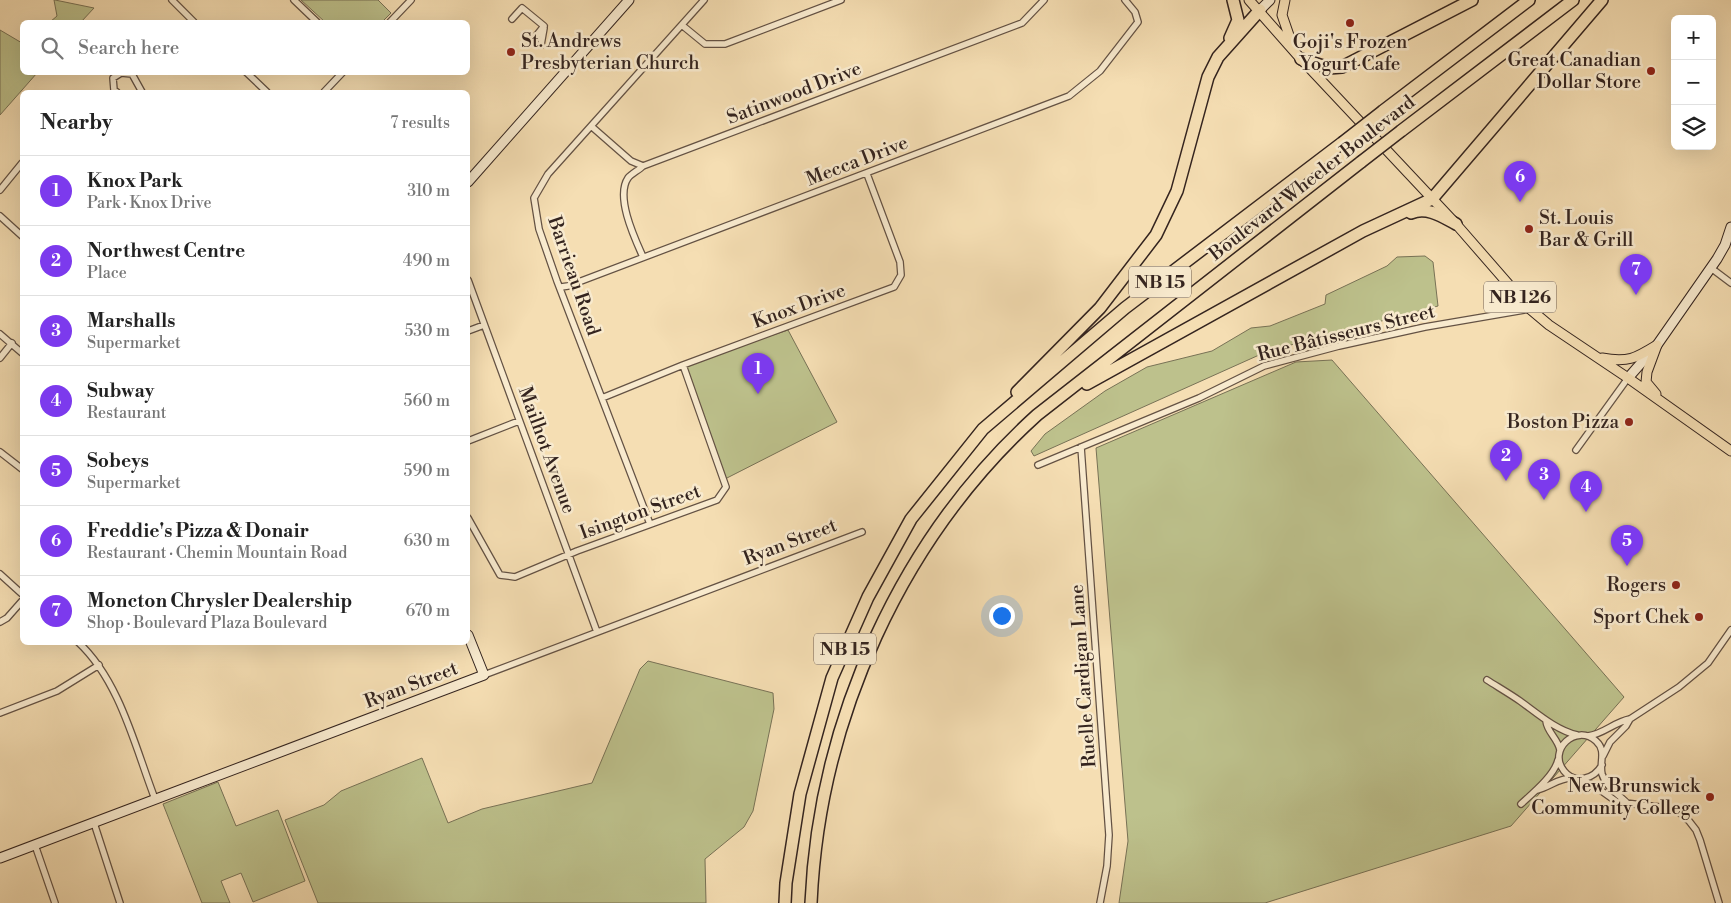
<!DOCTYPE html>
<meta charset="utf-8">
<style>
:root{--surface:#fff;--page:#f6f6f6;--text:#222;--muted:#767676;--line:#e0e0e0;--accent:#7c3aed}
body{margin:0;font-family:"Libre Bodoni",serif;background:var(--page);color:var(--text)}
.controls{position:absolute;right:15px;top:15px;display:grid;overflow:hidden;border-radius:8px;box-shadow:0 5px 20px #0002}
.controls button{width:45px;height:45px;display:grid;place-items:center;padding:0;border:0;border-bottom:1px solid var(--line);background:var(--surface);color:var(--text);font:25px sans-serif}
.you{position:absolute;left:1001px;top:615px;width:18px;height:18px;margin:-12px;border:4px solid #fff;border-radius:50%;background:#1a73e8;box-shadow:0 0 0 8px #1a73e833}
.badge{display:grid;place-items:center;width:32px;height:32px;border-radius:50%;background:var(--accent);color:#fff;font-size:16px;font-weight:700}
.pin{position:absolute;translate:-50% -41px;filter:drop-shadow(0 1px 2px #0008)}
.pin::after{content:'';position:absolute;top:26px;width:18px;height:15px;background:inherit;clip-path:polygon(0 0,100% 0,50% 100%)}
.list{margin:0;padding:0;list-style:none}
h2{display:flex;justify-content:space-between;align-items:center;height:65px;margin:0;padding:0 20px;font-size:21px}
h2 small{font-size:16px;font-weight:400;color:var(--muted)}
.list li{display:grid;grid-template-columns:32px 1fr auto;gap:15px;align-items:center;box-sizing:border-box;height:70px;padding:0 20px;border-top:1px solid var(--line)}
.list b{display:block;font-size:19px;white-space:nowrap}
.list p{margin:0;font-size:16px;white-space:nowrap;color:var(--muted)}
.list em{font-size:16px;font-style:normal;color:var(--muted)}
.icon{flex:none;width:28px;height:28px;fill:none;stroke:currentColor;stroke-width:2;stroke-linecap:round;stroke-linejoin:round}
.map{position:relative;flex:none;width:1731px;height:903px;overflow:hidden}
.search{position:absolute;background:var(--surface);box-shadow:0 5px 20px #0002;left:20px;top:20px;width:450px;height:55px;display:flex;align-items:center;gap:12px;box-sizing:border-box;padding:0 18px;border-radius:8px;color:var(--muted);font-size:19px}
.panel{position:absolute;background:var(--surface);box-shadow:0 5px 20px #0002;left:20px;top:90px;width:450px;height:555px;border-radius:8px}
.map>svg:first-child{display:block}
.green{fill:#bdc18c;stroke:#787256}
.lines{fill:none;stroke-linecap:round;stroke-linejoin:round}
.street-casing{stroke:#645244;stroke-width:8}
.secondary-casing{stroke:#34241f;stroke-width:11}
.primary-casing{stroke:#34241f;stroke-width:11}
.highway-casing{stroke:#34241f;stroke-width:14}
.street{stroke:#f8eace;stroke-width:5.5}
.secondary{stroke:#f8eace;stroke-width:9}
.primary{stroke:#f5deb3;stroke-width:9}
.highway{stroke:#f5deb3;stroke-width:11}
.highway-bridge-casing{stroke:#34241f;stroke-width:14;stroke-linecap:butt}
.highway-bridge{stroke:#f5deb3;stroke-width:11}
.poi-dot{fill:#8f2418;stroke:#f8eace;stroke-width:2}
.labels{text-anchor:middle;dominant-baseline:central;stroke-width:5;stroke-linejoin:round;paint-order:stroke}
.shield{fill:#f8eace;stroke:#6f5f54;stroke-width:1}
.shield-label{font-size:18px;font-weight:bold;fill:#34241f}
.poi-label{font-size:19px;fill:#34241f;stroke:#f8eace;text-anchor:end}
.street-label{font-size:19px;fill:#34241f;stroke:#f8eace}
</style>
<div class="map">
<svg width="1731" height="903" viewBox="0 0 1731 903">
<rect width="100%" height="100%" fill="#f5deb3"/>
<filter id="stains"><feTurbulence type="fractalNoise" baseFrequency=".004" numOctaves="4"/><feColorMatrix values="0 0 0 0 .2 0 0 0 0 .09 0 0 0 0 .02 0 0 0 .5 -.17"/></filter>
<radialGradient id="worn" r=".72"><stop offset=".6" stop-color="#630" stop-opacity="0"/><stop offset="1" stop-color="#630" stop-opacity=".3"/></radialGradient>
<path class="green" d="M54 0H55L94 8 81 22H50L57 16Z
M301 0H378L391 13 382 22H325Z
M0 30 22 43V72L37 73 0 115Z
M1425 256 1433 262 1438 306 1268 351 1034 456 1031 451 1045 434 1105 391 1147 367 1212 351 1251 328 1270 326 1325 304 1326 295 1387 266 1397 257Z
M788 330 837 422 723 480 683 365Z
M1332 360 1624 697 1511 826 1265 903H1119L1128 841 1096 448 1296 362Z
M648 661 773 693 774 709 753 811 744 827 705 859 706 903H318L285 820 324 805 341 791 422 758 448 823 482 809 592 783 640 669Z
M218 782 236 826 278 810 305 881 253 902 241 873 221 881 230 903H202L163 804Z"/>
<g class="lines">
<g class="street-casing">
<path id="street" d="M172 0 194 22
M294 0 317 22
M512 19 522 8 544 26 536 36
M390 22 411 0
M683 26 705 44H725L841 0
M541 45 544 28
M246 72 267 92
M117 92 114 90 113 78 121 73 132 74 142 92
M324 92 343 72
M591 126 631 161 643 166
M0 190 22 163
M0 216 22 236
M643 257C635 239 615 197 628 178 631 174 639 170 643 166L1022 23 1044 0
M1711 268 1731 283
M468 280 597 632
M561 287 568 286 1069 96 1100 71 1138 22 1135 12 1125 0
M468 331 484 325
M0 334 22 353
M0 358 12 343
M602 398 683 365 894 287 901 275 900 262 867 174
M468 441 519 421
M1081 447 1109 835 1107 866 1100 903
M1576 450 1628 378
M0 452 22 469
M1038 465 1199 398 1264 366 1339 346 1425 327 1530 309
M468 518 500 575 515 577 577 551 717 500 726 487 683 365
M650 524 557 281 539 229 534 198 548 174 704 0
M0 574 22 594
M0 622 7 618 22 601
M78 642C120 681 135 747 155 799
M484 675 862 532
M1487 680C1498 687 1510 694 1520 701 1538 714 1556 730 1577 735
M0 713 57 691 99 665
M1546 721C1547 732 1558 739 1560 750
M1588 736C1604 734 1614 722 1630 719L1679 687 1708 663 1731 630
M1603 756 1610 742 1626 726 1630 719
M1602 765C1594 779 1575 785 1564 771 1547 750 1576 723 1596 741 1607 751 1599 762 1602 774 1606 787 1618 794 1627 803
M1581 779 1596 787 1617 802 1668 808 1680 813 1689 821 1696 830 1700 840 1719 903
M1537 790C1550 787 1558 778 1572 778
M1521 804C1533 793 1554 776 1558 760
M94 823 120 903
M35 845 55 903"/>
</g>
<g class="secondary-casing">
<path id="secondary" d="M1260 10 1270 0
M468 182 629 0
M1628 378 1657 345 1717 259 1725 245 1731 227
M0 858 484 675 468 635"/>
</g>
<g class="primary-casing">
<path id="primary" d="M1249 0 1301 59 1456 224 1530 309 1549 325 1628 378 1731 451
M1285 0 1282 15 1292 44
M1602 358C1628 363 1636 358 1657 345
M1656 394 1646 382 1647 372 1657 345"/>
</g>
<g class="highway-casing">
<path id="highway" d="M1230 38 1238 20 1233 0
M1301 59 1329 68 1342 67 1472 0
M1383 111 1529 0
M1401 131 1573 0
M1411 213C1427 206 1443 217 1456 224
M1087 384 1363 231 1432 199 1602 0
M1017 392 1100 308 1156 235 1177 191 1208 77 1218 57 1260 10
M785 903 786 883 800 794 832 678 868 597 911 519 983 429 1125 308 1342 143
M811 903C819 720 901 538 1037 415L1361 162"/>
</g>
<use href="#street" class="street"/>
<use href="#secondary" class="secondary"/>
<use href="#primary" class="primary"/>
<use href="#highway" class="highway"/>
<g class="highway-bridge-casing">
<path id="highway-bridge" d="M1342 143 1383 111
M1361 162 1401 131"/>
</g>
<use href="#highway-bridge" class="highway-bridge"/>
</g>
<g class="poi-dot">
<circle cx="1350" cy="23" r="5"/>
<circle cx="511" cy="52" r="5"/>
<circle cx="1651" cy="71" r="5"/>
<circle cx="1529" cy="229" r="5"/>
<circle cx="1629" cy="422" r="5"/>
<circle cx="1676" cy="585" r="5"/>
<circle cx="1699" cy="617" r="5"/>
<circle cx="1710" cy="797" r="5"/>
</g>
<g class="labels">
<g class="shield">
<rect x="1129" y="266.5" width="62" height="31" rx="4"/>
<rect x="1484" y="281.5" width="72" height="31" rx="4"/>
<rect x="814" y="633.5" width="62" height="31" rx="4"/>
</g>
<g class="shield-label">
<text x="1160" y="282">NB 15</text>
<text x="1520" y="297">NB 126</text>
<text x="845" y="649">NB 15</text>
</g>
<g class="poi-label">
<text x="521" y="41" text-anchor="start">St. Andrews<tspan x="521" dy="22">Presbyterian Church</tspan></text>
<text x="1350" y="42" text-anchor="middle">Goji's Frozen<tspan x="1350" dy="22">Yogurt Cafe</tspan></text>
<text x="1641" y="60">Great Canadian<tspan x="1641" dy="22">Dollar Store</tspan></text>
<text x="1539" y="218" text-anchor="start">St. Louis<tspan x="1539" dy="22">Bar &amp; Grill</tspan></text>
<text x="1619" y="422">Boston Pizza</text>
<text x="1666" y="585">Rogers</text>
<text x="1689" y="617">Sport Chek</text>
<text x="1700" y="786">New Brunswick<tspan x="1700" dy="22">Community College</tspan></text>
</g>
<g class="street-label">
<text transform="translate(794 93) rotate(-21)">Satinwood Drive</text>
<text transform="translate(857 161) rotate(-21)">Mecca Drive</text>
<text transform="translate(1312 178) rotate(-38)">Boulevard Wheeler Boulevard</text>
<text transform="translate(574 276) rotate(71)">Barrieau Road</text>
<text transform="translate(799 306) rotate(-20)">Knox Drive</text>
<text transform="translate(1346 333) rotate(-14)">Rue Bâtisseurs Street</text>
<text transform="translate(547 450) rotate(70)">Mailhot Avenue</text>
<text transform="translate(640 512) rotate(-20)">Isington Street</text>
<text transform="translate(790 542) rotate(-21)">Ryan Street</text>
<text transform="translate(1083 676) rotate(-94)">Ruelle Cardigan Lane</text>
<text transform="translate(411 685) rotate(-21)">Ryan Street</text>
</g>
</g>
<rect width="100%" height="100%" filter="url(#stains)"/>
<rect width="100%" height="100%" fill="url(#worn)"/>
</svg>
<div class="controls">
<button>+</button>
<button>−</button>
<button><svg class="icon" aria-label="layers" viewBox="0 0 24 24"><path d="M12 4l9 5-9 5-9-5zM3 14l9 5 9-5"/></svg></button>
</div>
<div class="you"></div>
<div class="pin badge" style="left:758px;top:394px">1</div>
<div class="pin badge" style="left:1506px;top:481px">2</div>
<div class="pin badge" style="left:1544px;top:500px">3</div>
<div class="pin badge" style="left:1586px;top:512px">4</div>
<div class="pin badge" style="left:1627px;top:566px">5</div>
<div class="pin badge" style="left:1520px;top:202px">6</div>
<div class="pin badge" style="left:1636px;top:295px">7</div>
<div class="search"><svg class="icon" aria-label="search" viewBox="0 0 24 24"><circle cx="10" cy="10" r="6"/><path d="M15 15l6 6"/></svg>Search here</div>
<section class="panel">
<h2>Nearby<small>7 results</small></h2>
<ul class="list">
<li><span class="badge">1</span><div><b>Knox Park</b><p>Park · Knox Drive</p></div><em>310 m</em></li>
<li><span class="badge">2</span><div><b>Northwest Centre</b><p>Place</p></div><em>490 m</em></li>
<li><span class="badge">3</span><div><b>Marshalls</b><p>Supermarket</p></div><em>530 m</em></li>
<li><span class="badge">4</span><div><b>Subway</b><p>Restaurant</p></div><em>560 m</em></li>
<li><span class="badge">5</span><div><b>Sobeys</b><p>Supermarket</p></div><em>590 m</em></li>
<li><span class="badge">6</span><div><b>Freddie's Pizza &amp; Donair</b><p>Restaurant · Chemin Mountain Road</p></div><em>630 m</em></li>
<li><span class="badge">7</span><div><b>Moncton Chrysler Dealership</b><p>Shop · Boulevard Plaza Boulevard</p></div><em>670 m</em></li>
</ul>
</section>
</div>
